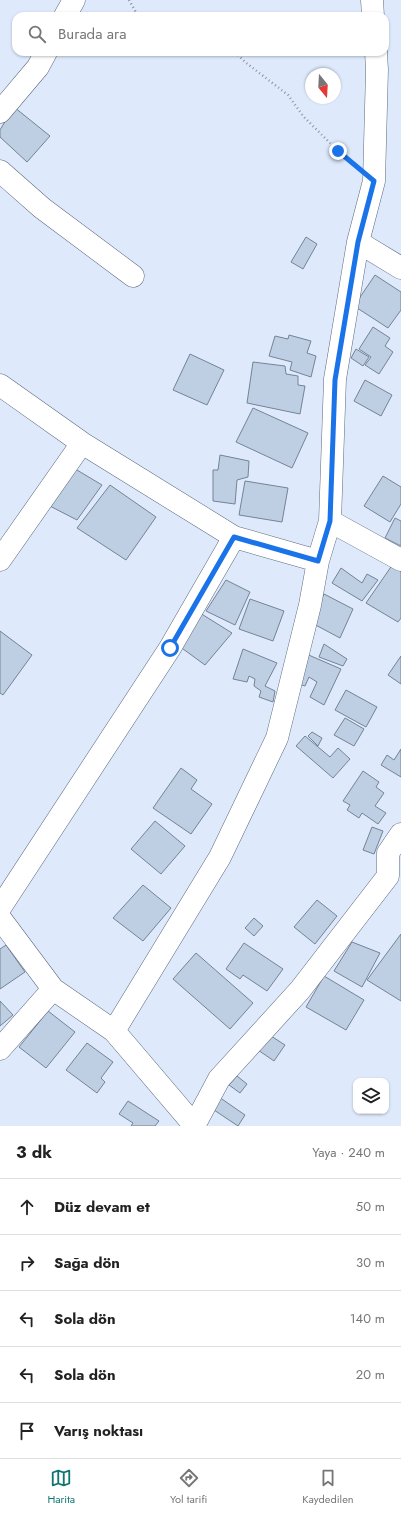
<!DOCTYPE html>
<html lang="tr">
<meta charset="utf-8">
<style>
:root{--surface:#fff;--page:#f6f6f6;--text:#222;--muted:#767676;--line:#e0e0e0;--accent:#0f766e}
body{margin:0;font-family:Jost,sans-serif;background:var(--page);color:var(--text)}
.controls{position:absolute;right:12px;bottom:12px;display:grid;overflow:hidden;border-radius:8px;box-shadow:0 1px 3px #0004}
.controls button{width:36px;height:36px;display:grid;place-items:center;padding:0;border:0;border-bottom:1px solid var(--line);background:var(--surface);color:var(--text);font:20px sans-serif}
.compass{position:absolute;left:305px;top:68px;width:36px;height:36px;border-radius:50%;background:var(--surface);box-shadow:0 1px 3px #0004;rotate:162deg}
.stop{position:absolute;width:12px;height:12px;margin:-9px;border:3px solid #1a73e8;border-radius:50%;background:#fff}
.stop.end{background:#1a73e8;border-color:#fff;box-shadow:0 1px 4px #0008}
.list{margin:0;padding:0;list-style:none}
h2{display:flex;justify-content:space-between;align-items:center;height:52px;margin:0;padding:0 16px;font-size:17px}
h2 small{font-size:13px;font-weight:400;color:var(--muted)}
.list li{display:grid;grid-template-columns:26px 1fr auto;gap:12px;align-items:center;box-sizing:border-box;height:56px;padding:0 16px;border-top:1px solid var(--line)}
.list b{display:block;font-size:15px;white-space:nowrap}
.list em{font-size:13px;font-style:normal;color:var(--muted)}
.icon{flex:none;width:22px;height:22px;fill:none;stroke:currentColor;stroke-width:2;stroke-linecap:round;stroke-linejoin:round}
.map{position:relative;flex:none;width:401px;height:1126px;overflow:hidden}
.search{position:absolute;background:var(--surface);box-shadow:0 1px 3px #0004;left:12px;right:12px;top:12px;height:44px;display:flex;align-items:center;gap:10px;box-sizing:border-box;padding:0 14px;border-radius:12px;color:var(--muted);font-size:15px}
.sheet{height:332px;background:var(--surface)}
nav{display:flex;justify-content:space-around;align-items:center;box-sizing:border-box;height:56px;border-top:1px solid var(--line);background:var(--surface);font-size:11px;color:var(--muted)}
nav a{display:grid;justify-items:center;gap:2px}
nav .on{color:var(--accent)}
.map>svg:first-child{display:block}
.building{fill:#becee3;stroke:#748396}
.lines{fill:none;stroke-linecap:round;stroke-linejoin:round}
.minor-casing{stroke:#5c6a7d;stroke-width:23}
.path{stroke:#8c95a2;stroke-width:2.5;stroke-dasharray:1 3;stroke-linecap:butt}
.minor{stroke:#fff;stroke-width:22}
.route{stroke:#1a73e8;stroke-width:5}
</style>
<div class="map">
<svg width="401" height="1126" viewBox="0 0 401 1126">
<rect width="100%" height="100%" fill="#deeafc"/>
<path class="building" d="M14 107 50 136 27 162 0 137V130Z
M306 237 317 244 303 269 291 262Z
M375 275 401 292V310L388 328 354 306Z
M373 327 390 338 385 346 393 352 379 374 365 365 371 357 359 349Z
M289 335 311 341 307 353 316 356 311 377 290 370 292 362 269 356 275 336 288 339Z
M356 349 369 357 363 366 351 358Z
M190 354 224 370 207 405 173 390Z
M253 362 285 366 286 374 298 376V385L305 386 300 414 247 403Z
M365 380 392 395 381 416 354 401Z
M253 408 308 433 292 468 236 442Z
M220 455 249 461 248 477 237 480 235 504 213 501V470H218Z
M72 467 102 485 77 520 46 504Z
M383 476 401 487V504L390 522 364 506Z
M245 481 288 488 282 522 239 515Z
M110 485 156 517 126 560 77 528Z
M395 518 401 521V546L385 538Z
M393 564 401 570V618L398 622 366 603Z
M341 568 362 583 367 574 378 580 362 601 332 583Z
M226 580 250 592 235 625 206 611Z
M324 594 353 609 340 638 310 622Z
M250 599 284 611 273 641 239 629Z
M200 613 232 633 205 665 179 646Z
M0 631 32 655 3 695 0 693Z
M324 644 347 659 343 666 319 657Z
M243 649 277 663 265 686 275 691 273 702 259 697 261 691 254 686 255 679 249 676 247 682 233 679Z
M304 653 341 669 324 705 310 697 317 682 309 677 305 686 296 683Z
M401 656V684L388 675Z
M346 690 377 707 366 727 335 710Z
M345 718 364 729 354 746 334 735Z
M312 732 322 738 318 746 308 736Z
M305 736 330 757 338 748 350 759 333 778 296 746Z
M401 749V777L381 765 387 755 394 760Z
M181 768 197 780 191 789 212 804 191 834 153 808Z
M363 771 379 782 376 787 384 793 375 806 386 813 378 824 362 813 359 818 347 810 350 805 343 801Z
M155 821 185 846 161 874 131 849Z
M372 827 383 831 374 854 363 850Z
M143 885 171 908 143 941 113 918Z
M317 900 337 916 315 944 294 927Z
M254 918 263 926 254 936 245 928Z
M401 934V1001L367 980Z
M352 942 380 953 362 987 334 971Z
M244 943 283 969 267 991 243 975 240 979 226 969Z
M6 945 25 972 0 989V949Z
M196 953 253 1003 230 1029 173 979Z
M324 976 364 1000 346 1030 306 1007Z
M0 1001 13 1015 0 1026Z
M48 1011 75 1032 46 1068 19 1047Z
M268 1034 285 1045 274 1061 258 1050Z
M87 1043 113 1062 101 1078 105 1082 97 1093 66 1070Z
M237 1076 247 1084 240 1093 229 1085Z
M219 1097 245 1115 238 1126 211 1108Z
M128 1101 159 1121 155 1126H131L133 1123 119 1114Z"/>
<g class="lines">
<g class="minor-casing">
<path id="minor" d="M372 0 373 16
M65 16 74 0
M0 112 38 67 46 52
M0 171 42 208 133 276
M358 242 401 268
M0 385 82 443 234 537 318 561
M330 521 401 560
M0 560 82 443
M0 908 170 648 234 537
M0 918 53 989 114 1031 194 1125
M114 1031 220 857 277 738 310 605 318 561 330 521 335 379 358 242 374 181 377 70 376 52
M0 1049 53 989
M194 1126 219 1079 300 990 388 876V853L401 834"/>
</g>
<path class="path" d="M129 0 138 16
M235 52 245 62 288 95 303 116 338 151 355 165"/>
<use href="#minor" class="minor"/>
</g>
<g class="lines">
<path class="route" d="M170 648 234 537 318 561 330 521 335 380 358 242 374 181 338 151"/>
</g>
</svg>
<div class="controls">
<button><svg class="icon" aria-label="layers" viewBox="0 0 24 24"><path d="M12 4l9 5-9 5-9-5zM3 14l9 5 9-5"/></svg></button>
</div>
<svg class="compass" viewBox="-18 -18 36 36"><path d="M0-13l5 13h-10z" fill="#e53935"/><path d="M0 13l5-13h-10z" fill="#767676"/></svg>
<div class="stop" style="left:170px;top:648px"></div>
<div class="stop end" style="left:338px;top:151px"></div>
<div class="search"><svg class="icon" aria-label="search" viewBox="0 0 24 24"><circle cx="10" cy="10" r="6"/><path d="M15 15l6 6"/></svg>Burada ara</div>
</div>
<section class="sheet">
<h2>3 dk<small>Yaya · 240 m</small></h2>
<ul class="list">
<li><svg class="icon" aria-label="ahead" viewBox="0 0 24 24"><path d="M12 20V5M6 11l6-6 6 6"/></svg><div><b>Düz devam et</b></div><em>50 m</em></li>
<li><svg class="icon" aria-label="right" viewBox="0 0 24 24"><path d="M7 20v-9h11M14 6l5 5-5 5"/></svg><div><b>Sağa dön</b></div><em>30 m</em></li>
<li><svg class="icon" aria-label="left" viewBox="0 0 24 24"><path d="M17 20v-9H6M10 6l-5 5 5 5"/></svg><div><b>Sola dön</b></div><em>140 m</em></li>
<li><svg class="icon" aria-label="left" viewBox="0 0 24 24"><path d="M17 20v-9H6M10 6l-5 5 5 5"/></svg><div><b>Sola dön</b></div><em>20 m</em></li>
<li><svg class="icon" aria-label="arrive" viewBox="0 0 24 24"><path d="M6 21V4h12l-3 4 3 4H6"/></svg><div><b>Varış noktası</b></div></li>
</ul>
</section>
<nav>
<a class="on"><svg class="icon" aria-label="map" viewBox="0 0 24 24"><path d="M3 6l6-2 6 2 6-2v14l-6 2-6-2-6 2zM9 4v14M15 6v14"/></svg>Harita</a>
<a><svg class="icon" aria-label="directions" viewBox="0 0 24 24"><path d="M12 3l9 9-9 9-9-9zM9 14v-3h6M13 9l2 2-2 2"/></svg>Yol tarifi</a>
<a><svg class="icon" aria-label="saved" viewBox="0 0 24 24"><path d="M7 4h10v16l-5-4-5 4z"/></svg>Kaydedilen</a>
</nav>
